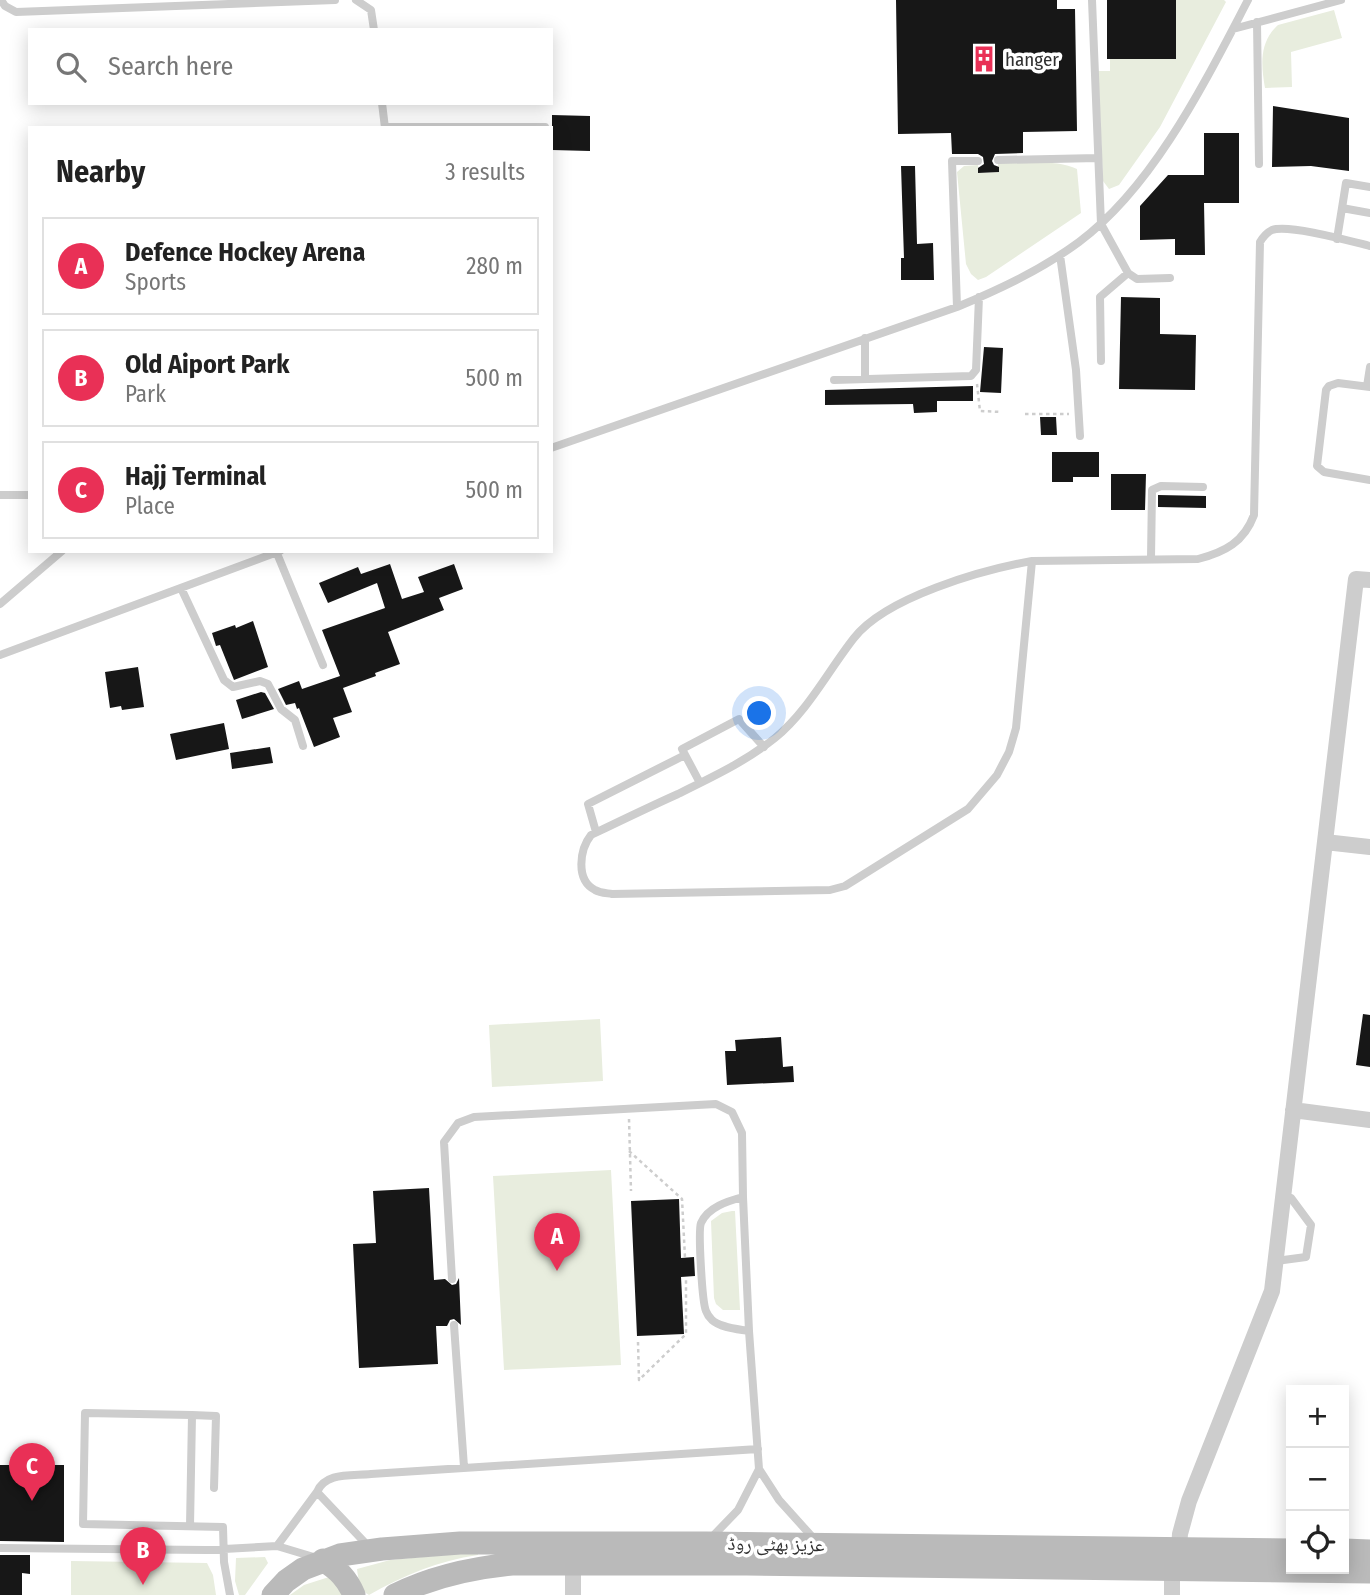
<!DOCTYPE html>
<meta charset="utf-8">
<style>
:root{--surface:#fff;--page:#f2f2f2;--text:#222;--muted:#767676;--line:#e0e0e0;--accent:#e93056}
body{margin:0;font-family:"Fira Sans Condensed","Noto Naskh Arabic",sans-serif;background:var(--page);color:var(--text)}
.controls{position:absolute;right:21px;bottom:21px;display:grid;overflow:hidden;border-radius:0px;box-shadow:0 4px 18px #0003}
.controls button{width:63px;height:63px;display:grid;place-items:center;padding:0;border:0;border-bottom:2px solid var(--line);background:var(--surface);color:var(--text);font:35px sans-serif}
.you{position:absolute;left:760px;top:714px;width:24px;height:24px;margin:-18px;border:5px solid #fff;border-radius:50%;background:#1a73e8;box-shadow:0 0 0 10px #1a73e833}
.badge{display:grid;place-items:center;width:46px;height:46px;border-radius:50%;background:var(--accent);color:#fff;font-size:23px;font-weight:700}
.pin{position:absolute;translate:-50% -58px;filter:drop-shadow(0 2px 4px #0008)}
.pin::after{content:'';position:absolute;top:37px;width:24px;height:21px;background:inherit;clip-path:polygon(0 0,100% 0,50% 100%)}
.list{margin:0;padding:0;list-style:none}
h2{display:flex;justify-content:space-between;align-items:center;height:91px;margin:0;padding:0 28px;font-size:30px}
h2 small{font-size:23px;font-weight:400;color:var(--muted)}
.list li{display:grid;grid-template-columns:46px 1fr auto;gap:21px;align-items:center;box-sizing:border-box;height:98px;margin:0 14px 14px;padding:0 14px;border:2px solid var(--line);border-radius:0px}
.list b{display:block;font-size:26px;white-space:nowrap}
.list p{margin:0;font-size:23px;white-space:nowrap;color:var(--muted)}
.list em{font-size:23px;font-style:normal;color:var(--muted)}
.icon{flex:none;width:38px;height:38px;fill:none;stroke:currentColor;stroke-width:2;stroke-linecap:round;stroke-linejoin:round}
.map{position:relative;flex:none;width:1370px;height:1595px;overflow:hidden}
.search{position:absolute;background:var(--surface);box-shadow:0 4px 18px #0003;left:28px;top:28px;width:525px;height:77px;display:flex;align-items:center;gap:18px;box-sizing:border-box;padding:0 24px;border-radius:0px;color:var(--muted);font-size:26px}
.panel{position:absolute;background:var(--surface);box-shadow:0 4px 18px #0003;left:28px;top:126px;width:525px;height:427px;border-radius:0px}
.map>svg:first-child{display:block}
.green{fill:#e8edde}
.building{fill:#171717}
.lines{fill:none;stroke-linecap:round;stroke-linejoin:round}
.path{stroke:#cdcdcd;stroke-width:2.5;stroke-dasharray:3.5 3.5;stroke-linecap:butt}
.lane{stroke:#cdcdcd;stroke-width:8}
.street{stroke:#cdcdcd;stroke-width:16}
.secondary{stroke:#bababa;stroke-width:23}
.labels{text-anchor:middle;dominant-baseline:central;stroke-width:7;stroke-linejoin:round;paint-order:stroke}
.poi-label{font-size:19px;fill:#303030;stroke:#fff;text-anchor:start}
.street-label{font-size:19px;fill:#303030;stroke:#fff}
</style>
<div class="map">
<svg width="1370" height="1595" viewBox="0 0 1370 1595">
<rect width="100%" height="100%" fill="#fff"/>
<path class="green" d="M1176 0H1224L1226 2 1160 127 1119 185 1109 189 1103 181 1098 71H1110V59Z
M1334 10 1342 38 1291 52 1292 87 1265 88C1261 65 1259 42 1278 25Z
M998 163C1020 163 1058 159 1077 169L1081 213 986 277 978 280 971 274 966 264 957 172 964 166 978 165 979 173 998 172Z
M600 1019 603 1081 492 1087 489 1025Z
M611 1170 621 1365 504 1370 493 1176Z
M732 1211H735L740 1310H723L716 1304 714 1298 711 1221 722 1213Z
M478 1552V1555C438 1561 404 1575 369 1595 361 1591 358 1579 357 1569L390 1560Z
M265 1557 268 1563 245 1595H239L235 1581 236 1558Z
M71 1561 207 1563 213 1575 216 1595H71Z
M329 1577 339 1582 343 1595H290L304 1585Z"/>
<path class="building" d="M896 0H1057V9H1075L1077 131 1023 132V153L995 154 992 161 994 165 999 167V172L978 173V168L984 164 983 157 978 154H952L951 133 898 134Z
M1107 0H1176V59H1107Z
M1273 106 1349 118V171L1311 166 1272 167Z
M552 115 590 116V151L552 150Z
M1204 133H1239V203H1204L1205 255H1175V239L1140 240V206L1168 175H1204Z
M901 166H915L917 244 933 243 934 280H901V258H904Z
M1121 297 1160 298V334L1196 335 1195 390 1119 389Z
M984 347 1003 348 1001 393 980 392Z
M973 386V401H937V412L914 413 913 404 825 405V390Z
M1040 417H1056L1057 435H1041Z
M1052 452H1099V477H1073V482H1052Z
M1111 474H1146L1145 510H1111Z
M1158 495 1206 496V508L1158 507Z
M390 564 402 599 424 592 418 577 454 564 463 589 439 598 444 610 388 632 400 664 375 673 376 676 343 688 352 712 333 718 340 737 314 747 299 708 297 709 295 703 286 705 278 689 299 681 302 689 340 676 322 630 385 608 377 583 328 603 319 583 358 567 361 574Z
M253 621 268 667 234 680 220 645 216 646 212 633 235 625 236 628Z
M138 667 144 707 122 710 121 706 110 708 105 672Z
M261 692 265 693 274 709 242 719 236 700Z
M224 723 229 749 176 760 170 734Z
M270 747 273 763 232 769 230 753Z
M1363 1014 1370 1015V1067L1356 1065Z
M781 1037 783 1067 793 1066 794 1082 727 1085 725 1051H736L735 1040Z
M429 1188 434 1280 445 1279 452 1285 456 1284 459 1278 461 1325 454 1319 450 1320 447 1326H436L438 1364 359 1368 353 1244 376 1243 373 1191Z
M679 1199 681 1258 694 1257 695 1276 681 1277 684 1334 637 1336 631 1201Z
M0 1465H64V1542L0 1541Z
M0 1555H30V1574L22 1573V1595H0Z"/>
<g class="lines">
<path class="path" d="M977 384 980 411 1001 412
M1025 414H1069
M629 1119 631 1191
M629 1151 682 1199 685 1258
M638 1342 639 1380 686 1334V1277"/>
<path class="lane" d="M1 0 5 6 16 12 335 0
M356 0 371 10 374 30
M1092 0 1101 224 1128 273 1137 279 1170 278
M1257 22 1259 164
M1233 29 1341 0
M382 103 385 128
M385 127H545
M998 160 1098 158
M1342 208 1346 183 1370 187
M1337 239 1342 208 1370 213
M1060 255 1076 370 1080 436
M957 307 952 161H978
M1101 361 1100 297 1128 273
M865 379V338
M834 380 971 376 976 370 979 297
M1367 386 1370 367
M1370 387 1338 383 1329 386 1326 390 1317 466 1324 472 1370 480
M551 448 957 307C1000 289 1041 270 1079 242 1154 186 1205 82 1248 0
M0 495H30
M276 551 323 665
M1151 559 1152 490 1161 486 1203 487
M1032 561 1016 728 1009 752 997 775 968 809 845 886 830 890 612 894C606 893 600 893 595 890 575 880 580 849 591 835 620 821 649 807 678 794 712 777 745 762 775 738 808 711 828 671 854 638 886 597 982 570 1032 561L1198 559C1225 552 1244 542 1254 515L1260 242C1263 237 1266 233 1272 230 1289 224 1350 241 1370 246
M181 588 224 680 233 687 260 681 268 684 281 709 295 720 303 746
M0 604 62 551
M0 655 280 551
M700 783 682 749 739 719 764 747
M596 832 588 804 685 755
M743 1197C728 1201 708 1207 701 1223 698 1230 702 1302 706 1311 707 1314 709 1317 712 1320 721 1328 738 1329 749 1331
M1276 1261 1306 1257 1311 1225 1291 1198 1284 1197
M452 1279 444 1142 458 1123 474 1117 716 1104 732 1112 742 1133 743 1197 749 1331 759 1469
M454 1325 464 1467
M192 1415 216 1416 214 1488
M317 1492C325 1472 351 1476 371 1474L758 1449
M190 1526 192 1415 85 1413 83 1524 223 1527 224 1562 230 1595
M711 1538 738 1510 759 1469 779 1500 815 1540
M277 1546 317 1492 370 1548
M0 1548 206 1550 277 1546 317 1558"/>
<path class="street" d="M1325 842 1370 847
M1293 1110 1370 1120
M1179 1548 1180 1534 1189 1501 1272 1291 1356 579 1370 580
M573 1595V1563
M1172 1595V1568"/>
<path class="secondary" d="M1344 1550 1370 1551
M323 1560C338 1570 347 1578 354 1595
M273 1595 286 1581 303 1569 340 1555 382 1549 460 1543H707L1291 1550
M395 1595C431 1577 471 1568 512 1564H746L1370 1572"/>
</g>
<defs>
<g id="building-bare" transform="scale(2.1)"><path d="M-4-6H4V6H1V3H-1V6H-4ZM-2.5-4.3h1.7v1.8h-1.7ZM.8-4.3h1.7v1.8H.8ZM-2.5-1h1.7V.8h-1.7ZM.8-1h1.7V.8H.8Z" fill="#e93056" stroke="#fff" stroke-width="2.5" paint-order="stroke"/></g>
</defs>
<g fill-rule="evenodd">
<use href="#building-bare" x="984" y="59"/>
</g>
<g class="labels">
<g class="poi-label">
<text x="1005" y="59">hanger</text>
</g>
<g class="street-label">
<text transform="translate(776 1544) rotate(1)">عزیز بھٹی روڈ</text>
</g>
</g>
</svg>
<div class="controls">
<button>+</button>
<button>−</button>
<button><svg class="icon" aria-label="locate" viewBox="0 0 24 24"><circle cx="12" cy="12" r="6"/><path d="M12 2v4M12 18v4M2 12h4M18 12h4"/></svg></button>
</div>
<div class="you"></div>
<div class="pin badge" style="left:557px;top:1271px">A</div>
<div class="pin badge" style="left:143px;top:1585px">B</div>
<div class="pin badge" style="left:32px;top:1501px">C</div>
<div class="search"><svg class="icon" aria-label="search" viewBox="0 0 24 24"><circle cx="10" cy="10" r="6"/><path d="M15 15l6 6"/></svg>Search here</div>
<section class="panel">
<h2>Nearby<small>3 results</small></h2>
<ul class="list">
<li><span class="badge">A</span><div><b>Defence Hockey Arena</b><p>Sports</p></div><em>280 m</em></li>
<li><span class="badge">B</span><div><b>Old Aiport Park</b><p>Park</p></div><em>500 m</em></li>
<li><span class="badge">C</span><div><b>Hajj Terminal</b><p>Place</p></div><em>500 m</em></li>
</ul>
</section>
</div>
